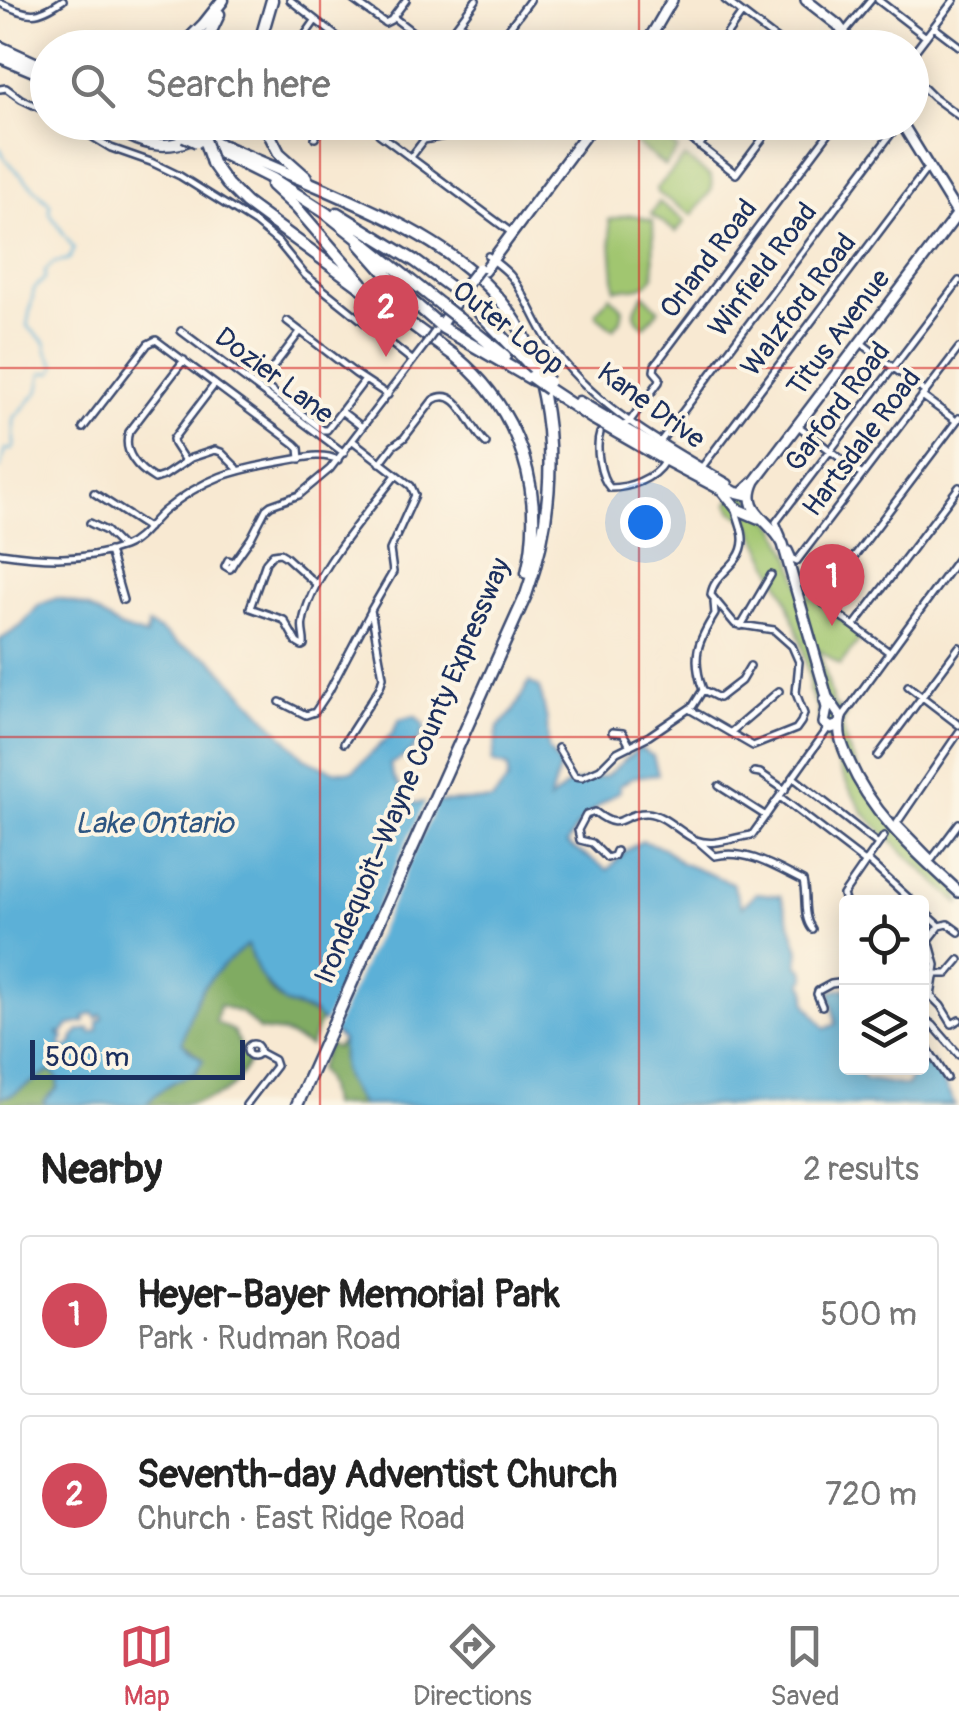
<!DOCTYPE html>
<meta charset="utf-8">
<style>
:root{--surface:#fff;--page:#f6f6f6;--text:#222;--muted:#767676;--line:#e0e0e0;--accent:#d1495b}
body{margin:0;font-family:Pangolin,sans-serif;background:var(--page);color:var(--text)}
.controls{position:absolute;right:30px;bottom:30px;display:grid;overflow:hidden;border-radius:10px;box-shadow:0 5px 25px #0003}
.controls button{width:90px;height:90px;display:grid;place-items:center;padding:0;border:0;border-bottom:2px solid var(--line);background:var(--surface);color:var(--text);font:50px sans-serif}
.scale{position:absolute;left:30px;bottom:25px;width:215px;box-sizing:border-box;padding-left:10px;border:5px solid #1b2f5e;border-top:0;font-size:28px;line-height:35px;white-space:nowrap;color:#1b2f5e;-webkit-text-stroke:8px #fcf5e5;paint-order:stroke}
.you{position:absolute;left:645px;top:522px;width:35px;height:35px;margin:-25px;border:8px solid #fff;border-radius:50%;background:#1a73e8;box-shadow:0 0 0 15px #1a73e833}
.badge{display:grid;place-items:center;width:65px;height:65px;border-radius:50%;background:var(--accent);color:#fff;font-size:32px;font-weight:700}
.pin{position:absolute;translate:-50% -82px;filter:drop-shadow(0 2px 5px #0008)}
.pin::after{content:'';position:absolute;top:52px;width:35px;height:30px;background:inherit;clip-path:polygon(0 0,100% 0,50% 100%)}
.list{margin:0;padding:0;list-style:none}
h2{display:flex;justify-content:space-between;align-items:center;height:130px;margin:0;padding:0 40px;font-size:42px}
h2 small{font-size:32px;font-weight:400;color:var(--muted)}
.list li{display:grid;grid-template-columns:65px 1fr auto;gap:30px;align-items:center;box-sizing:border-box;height:160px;margin:0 20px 20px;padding:0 20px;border:2px solid var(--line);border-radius:10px}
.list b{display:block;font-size:38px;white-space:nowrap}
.list p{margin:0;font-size:32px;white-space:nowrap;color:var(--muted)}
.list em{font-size:32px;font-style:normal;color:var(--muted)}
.icon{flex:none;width:55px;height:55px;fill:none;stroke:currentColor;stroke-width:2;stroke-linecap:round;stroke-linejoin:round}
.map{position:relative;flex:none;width:959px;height:1105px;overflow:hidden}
.search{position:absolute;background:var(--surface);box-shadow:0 5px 25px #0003;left:30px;right:30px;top:30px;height:110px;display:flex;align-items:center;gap:25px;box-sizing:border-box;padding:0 35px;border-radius:55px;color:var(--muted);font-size:38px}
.sheet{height:490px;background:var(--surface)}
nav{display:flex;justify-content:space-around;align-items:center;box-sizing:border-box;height:140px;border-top:2px solid var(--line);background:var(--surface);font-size:28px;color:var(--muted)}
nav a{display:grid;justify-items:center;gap:5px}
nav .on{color:var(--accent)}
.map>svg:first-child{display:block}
.green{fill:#a1c670;stroke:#5e7a67;stroke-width:2.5}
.forest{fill:#80ab62;stroke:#4e6d60;stroke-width:2.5}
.water{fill:#5bb0d7;stroke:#3b709a;stroke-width:2.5;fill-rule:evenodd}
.pier{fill:#f8e9d2}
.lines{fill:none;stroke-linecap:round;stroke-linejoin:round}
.stream{stroke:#5bb0d7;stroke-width:2.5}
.minor-casing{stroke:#3c4b6f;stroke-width:10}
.major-casing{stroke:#3c4b6f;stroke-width:14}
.highway-casing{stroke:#3c4b6f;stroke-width:15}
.minor{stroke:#fff;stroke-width:5}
.major{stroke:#fff;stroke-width:9}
.highway{stroke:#fff;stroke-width:10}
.minor-bridge-casing{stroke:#3c4b6f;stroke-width:10;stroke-linecap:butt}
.major-bridge-casing{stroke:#3c4b6f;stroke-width:14;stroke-linecap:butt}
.highway-bridge-casing{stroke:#3c4b6f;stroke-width:15;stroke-linecap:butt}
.minor-bridge{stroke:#fff;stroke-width:5}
.major-bridge{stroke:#fff;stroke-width:9}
.highway-bridge{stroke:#fff;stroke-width:10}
.grid{fill:none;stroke:#d62828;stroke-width:2.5;stroke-opacity:0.55}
.labels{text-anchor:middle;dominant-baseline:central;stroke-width:8;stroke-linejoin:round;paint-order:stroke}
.street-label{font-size:28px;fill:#1b2f5e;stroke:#fcf5e5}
.water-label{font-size:30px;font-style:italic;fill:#2e5682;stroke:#fcf5e5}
</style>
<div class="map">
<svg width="959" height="1105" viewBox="0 0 959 1105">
<rect width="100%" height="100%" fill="#fcf5e5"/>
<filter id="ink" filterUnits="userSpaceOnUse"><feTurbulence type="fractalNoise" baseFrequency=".01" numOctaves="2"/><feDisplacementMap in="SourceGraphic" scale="20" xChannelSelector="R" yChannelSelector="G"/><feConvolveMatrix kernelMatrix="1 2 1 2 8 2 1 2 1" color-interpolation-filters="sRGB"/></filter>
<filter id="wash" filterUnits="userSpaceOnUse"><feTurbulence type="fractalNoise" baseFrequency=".0048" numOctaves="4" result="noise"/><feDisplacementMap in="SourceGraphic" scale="40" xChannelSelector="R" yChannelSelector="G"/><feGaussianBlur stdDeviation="2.25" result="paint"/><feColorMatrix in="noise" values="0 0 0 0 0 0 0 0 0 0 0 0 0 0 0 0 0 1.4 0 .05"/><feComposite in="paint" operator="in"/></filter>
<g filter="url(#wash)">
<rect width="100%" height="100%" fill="#f8e9d2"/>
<path class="green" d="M647 125 678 149 665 166 634 142Z
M685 157 711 177 712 189 692 215 658 193 657 188Z
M659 202 685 221 676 232 651 214Z
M633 215 653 221 654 275C646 292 631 287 615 289L609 220 624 216Z
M644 294 659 310 644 327C630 316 634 307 644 294Z
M610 296 623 309 621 320 613 329 597 316 596 312Z
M744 488 754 504 777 528 791 557 801 589 863 635 840 665 819 650 834 705 846 714 842 726 847 746 870 795 893 823 959 888V904L885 835 864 813 849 788 820 727 818 708 809 690 810 681 801 642 786 597 749 522 733 512 728 504 734 494Z"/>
<path class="forest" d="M247 944C256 964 264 989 283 1002 295 1011 310 1008 321 1019L310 1046 283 1033 259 1030 242 1013 219 1005 216 1022 233 1031 249 1062C243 1071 238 1082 230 1089 208 1105 173 1105 145 1105 161 1089 173 1080 195 1074L203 1060 182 1042 192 1006 211 975Z
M342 1040C341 1072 343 1079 362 1105H330C328 1092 327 1080 318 1070L328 1044 336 1048Z
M50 1071 57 1077 58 1088 44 1101 47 1105H0V1097L11 1095Z"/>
<path class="water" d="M57 598 88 607 119 627 146 636 148 625 161 631 177 644 210 658 304 758 334 771H353L392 734 399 720 415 716 425 726C418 746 410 756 390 764 391 780 405 790 413 803L492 800 508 780V767L492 762 498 727 513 712 529 682 540 688 547 721 548 749 560 766 549 801 569 784 606 776 639 748 653 756 658 774 633 777 619 786 620 791C597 806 579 819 567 844L608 870 624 852 642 841 664 848 681 863 732 883 742 907 756 893 781 896 799 950 798 965 804 970 806 978 802 983 806 989V1003L825 1029 836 1024 830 992 846 988V1068H858L864 1079 907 1086 916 1068 932 1061 955 1105H362C342 1078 341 1074 342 1040L313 1012 284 1003 260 975 247 945C205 980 196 989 182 1042L190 1051 203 1060 194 1074C173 1080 160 1089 145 1105H47L43 1102 58 1088 57 1077 50 1071 11 1095 0 1097V640L21 626 39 605ZM93 1013 97 1018 101 1014 103 1018 98 1022V1030L92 1033 90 1032V1029L79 1031 73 1039 74 1042 65 1049 60 1045 64 1038 62 1035 59 1036 58 1032 63 1033 69 1025 85 1022 84 1017Z"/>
<path class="pier" d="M427 798H439L331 1037 322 1028Z"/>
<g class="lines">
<path class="stream" d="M0 148 5 159 50 204 49 212 74 249 69 259 53 263 45 271V278L34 289 27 326 45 342 48 354 56 366 53 372 42 373 39 391 14 418V447L12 450 5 449 0 469"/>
</g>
</g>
<g filter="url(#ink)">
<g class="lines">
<g class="minor-casing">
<path id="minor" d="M290 0 340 39 341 48
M353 0 385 23 391 20 406 0
M725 0 788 48
M878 0 926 37
M0 3C30 16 35 19 63 0
M393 17 433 48
M459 23 491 48
M934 27 959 46
M301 48 303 38 315 21
M440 48 476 0
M494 48 530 0
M717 48 742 13
M831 48 871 0
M912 55 954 0
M912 76 933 97 959 116
M0 89 6 88 21 99 48 112
M68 122 111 148 151 162 180 176 255 223 278 242 305 275 413 361
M669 122 736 174 775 122
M379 134 512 233
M315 138 324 122
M699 146 717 122
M411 157 424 140 444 136 456 122
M488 256C496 263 504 268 511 276 530 300 538 331 558 355 602 412 668 447 729 483
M287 321 356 374 388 395
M181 331 344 453
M300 332 261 383 323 430H327L365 380
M860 342 925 392
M184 360 129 432C122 452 138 469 155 479L164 476 191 458 215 450 221 452 237 468
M922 396 956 421
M341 411 362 427
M797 425 862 475
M622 426 630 421 659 382 660 378 654 371 655 365 837 122
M83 428 148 344 156 340 295 444 299 448 300 459
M600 433C595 448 600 477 610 488 629 488 654 479 664 462
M660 442 900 122
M185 461 174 444 173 439 215 384
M380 463 393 446 404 438 433 400C459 384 470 430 486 443
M702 467 928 167
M94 493 148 528
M90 523 106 531 122 547
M782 536 776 522 959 281
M789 550 793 559 797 561 959 348
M109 551 123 600
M0 553C41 559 83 562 123 547 141 540 150 523 164 511 205 477 233 470 285 461 303 458 321 452 338 460
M228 560 234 562 230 569 225 566Z
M234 562 251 538 266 509 271 505 299 495 330 469 425 345
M316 584 285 556 280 553 273 554 266 562 250 608 284 620 297 643 302 646 304 645C305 637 301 630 303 622 311 574 366 515 396 475
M741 626 771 575
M854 626 959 487
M889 652 824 604 822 599 959 418
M908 686 959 725
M703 690C691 656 698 641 715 614L714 602
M703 690 719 698 741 681 750 666
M280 702 306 715 315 712 329 691 370 613
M689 709 753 746 796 729 801 722 804 714 796 693 799 662 792 646 774 630 735 624 711 595C713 573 742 566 743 541 744 531 738 520 736 510
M843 716 959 557
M612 732 623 733 630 746
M731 732 779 691
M959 732 897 823 932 859 959 823
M344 743 380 687 383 677 371 610 393 572 390 550 415 495 411 486 353 441
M558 748 575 776 582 777 600 769 617 752 649 736 693 706 703 690
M878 756 959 647
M754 772 760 773 785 790
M794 778 878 844
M719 786 766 816
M780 797 865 862
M699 842 715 856C746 848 777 868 803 881 807 897 802 916 812 929
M616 851 614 856 607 858 592 843 580 840 578 830 586 815 595 812C623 834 620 812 647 813 664 814 680 833 696 840 714 847 734 837 752 835L829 727
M867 860 913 902
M846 904 843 895 884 836
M922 910 940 926 948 924 959 932
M929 940 936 965 931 996 941 1006 952 1024 959 1020
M922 949 940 926
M934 974H947L959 960
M822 1006 817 994 818 991 831 984 846 982
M922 1017 933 1025 959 1055
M922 1040 947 1078
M247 1050a6 6 0 1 1 12 0a6 6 0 1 1-12 0Z
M246 1105 276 1066 274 1060 259 1052"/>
</g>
<g class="major-casing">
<path id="major" d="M806 0 838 25 855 48
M644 48 672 0
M901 122 958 215
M484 271 595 122
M440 326 469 281
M618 425 735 492 747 495
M665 460 722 490 737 509 758 518
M755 481C740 513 770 518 783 544L827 697 841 717C837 733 842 746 849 761 873 816 916 852 959 892
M742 493 755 481 959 212
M825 700 827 708 824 723 831 728 839 725"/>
</g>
<g class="highway-casing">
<path id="highway" d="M0 47 48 69
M180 48 204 24 223 0
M203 48 219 14
M258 48 272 0
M0 57 48 77
M110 122C147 153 182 152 219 122
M153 122 184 136
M263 122 279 153 306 177
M205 138C245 155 284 172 324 189 394 220 473 254 516 322 536 354 544 392 548 430 553 486 545 542 526 595L297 1105
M215 150 273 179 326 213 440 304
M212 163 227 184 246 203 456 357C520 410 546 492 527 573
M272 185 296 207 362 283
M337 213 415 261 464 297 528 363
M360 244 406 296 443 328 533 380
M459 319 505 356
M548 389 592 418 665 460
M579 402 618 425"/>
</g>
<use href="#minor" class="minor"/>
<use href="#major" class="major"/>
<use href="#highway" class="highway"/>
<g class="minor-bridge-casing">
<path id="minor-bridge" d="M425 345 435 331"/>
</g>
<g class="major-bridge-casing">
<path id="major-bridge" d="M469 281 479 268"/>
</g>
<g class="highway-bridge-casing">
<path id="highway-bridge" d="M198 122 212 163
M184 136 197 142
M440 304 459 319
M528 363 549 382
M531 377 548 389"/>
</g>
<use href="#minor-bridge" class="minor-bridge"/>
<use href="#major-bridge" class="major-bridge"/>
<use href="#highway-bridge" class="highway-bridge"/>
</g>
</g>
<path class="grid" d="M320 0V48M639 0V48M320 122V1105M639 122V1105M0 368H959M0 737H959"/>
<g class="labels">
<g class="street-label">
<text transform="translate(709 259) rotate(-53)">Orland Road</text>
<text transform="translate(763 270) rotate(-53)">Winfield Road</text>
<text transform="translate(799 305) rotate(-53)">Walzford Road</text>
<text transform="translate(508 328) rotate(38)">Outer Loop</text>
<text transform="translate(839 333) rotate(-53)">Titus Avenue</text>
<text transform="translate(274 376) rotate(37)">Dozier Lane</text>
<text transform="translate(651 406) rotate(36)">Kane Drive</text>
<text transform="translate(838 407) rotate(-53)">Garford Road</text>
<text transform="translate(862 443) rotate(-53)">Hartsdale Road</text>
<text transform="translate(413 771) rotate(-67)">Irondequoit–Wayne County Expressway</text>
</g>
<g class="water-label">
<text x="154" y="823">Lake Ontario</text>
</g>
</g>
</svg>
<div class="controls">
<button><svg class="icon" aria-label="locate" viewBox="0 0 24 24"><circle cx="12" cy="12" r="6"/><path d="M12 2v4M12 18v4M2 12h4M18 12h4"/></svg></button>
<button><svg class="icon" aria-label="layers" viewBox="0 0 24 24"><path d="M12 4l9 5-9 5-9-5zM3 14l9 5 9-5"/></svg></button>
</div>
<div class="scale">500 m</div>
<div class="you"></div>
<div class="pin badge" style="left:832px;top:626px">1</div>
<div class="pin badge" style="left:386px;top:357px">2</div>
<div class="search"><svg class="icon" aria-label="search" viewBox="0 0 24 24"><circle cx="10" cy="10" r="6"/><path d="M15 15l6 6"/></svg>Search here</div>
</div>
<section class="sheet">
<h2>Nearby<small>2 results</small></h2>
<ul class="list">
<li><span class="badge">1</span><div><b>Heyer-Bayer Memorial Park</b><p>Park · Rudman Road</p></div><em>500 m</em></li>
<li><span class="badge">2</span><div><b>Seventh-day Adventist Church</b><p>Church · East Ridge Road</p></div><em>720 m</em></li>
</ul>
</section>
<nav>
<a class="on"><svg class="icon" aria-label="map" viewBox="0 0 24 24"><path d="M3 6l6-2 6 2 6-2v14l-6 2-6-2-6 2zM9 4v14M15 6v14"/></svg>Map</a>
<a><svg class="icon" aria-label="directions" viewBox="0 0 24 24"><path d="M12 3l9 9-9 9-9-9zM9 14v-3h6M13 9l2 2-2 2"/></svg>Directions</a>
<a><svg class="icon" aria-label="saved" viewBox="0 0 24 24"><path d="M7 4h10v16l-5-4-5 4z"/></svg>Saved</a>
</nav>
